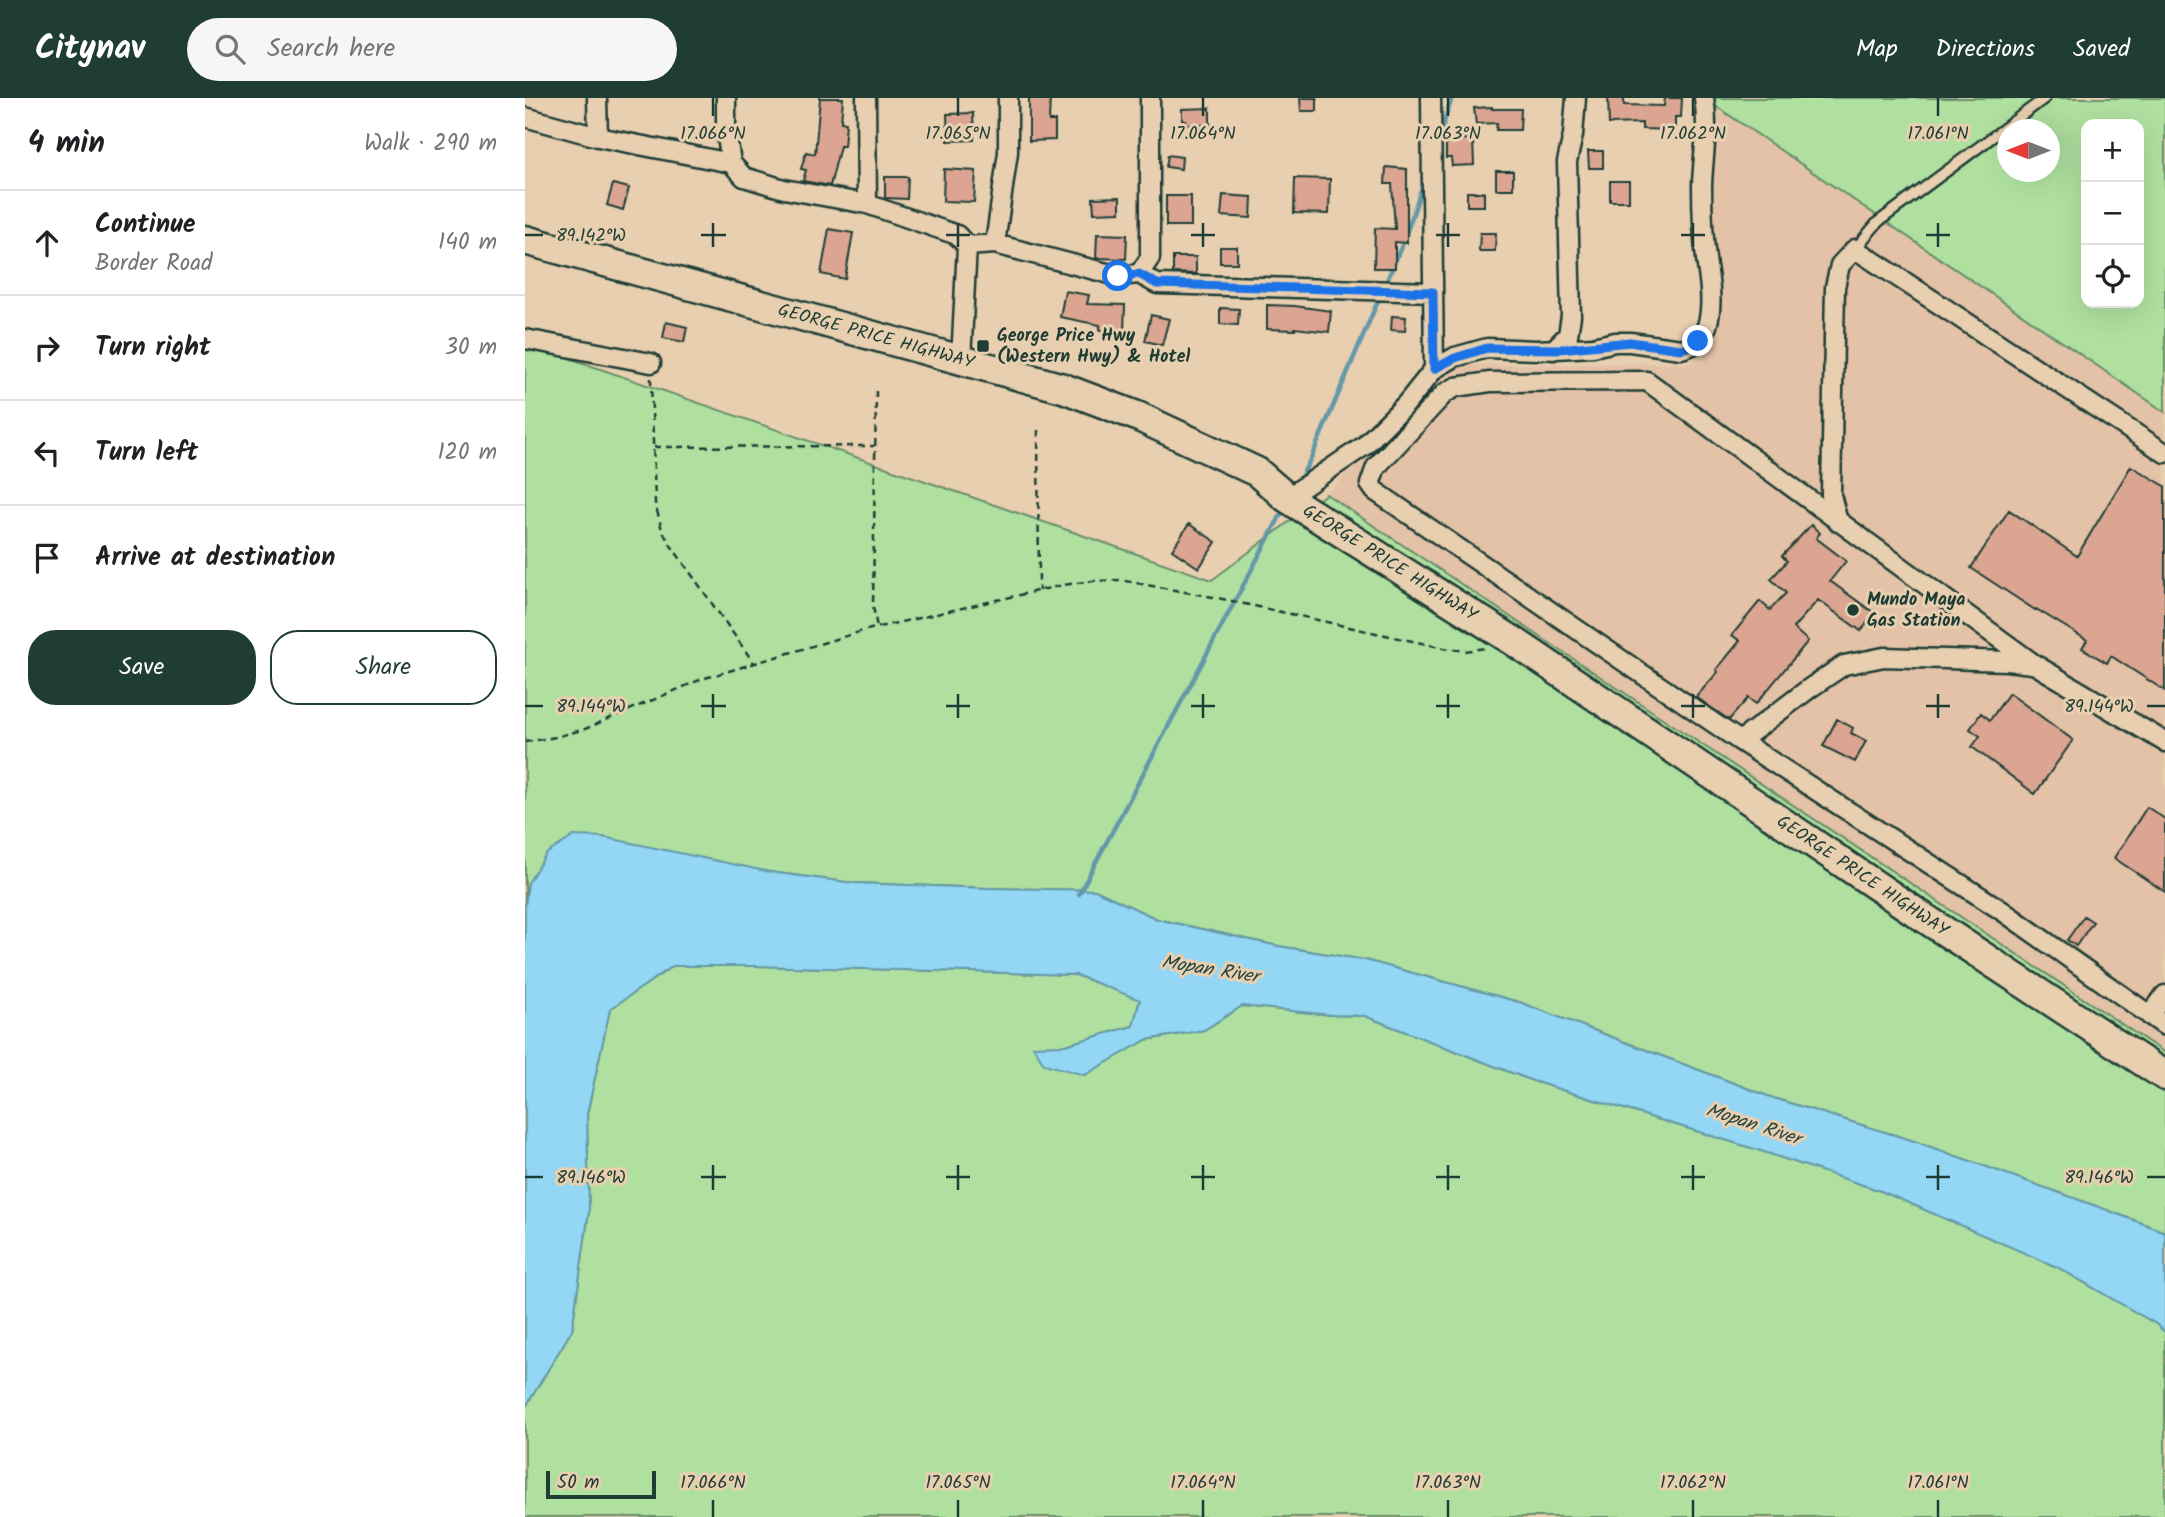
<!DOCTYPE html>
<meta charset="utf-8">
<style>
:root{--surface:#fff;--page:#f6f6f6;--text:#202124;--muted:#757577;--line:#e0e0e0;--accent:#1f3d34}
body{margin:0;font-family:Kalam,sans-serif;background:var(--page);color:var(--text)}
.controls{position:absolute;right:21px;top:21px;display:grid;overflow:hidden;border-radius:14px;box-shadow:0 7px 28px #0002}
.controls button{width:63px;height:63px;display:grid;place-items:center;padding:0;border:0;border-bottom:2px solid var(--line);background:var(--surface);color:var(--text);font:35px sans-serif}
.compass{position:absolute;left:1472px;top:21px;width:63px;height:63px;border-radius:50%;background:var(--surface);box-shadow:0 7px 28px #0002;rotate:270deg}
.scale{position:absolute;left:21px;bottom:18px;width:110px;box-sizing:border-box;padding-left:7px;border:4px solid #1f3d34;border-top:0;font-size:19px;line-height:24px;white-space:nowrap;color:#1f3d34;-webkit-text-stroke:5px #e8cfb0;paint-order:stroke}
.stop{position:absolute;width:21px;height:21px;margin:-16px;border:5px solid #1a73e8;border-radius:50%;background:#fff}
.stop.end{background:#1a73e8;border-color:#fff;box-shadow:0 2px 7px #0008}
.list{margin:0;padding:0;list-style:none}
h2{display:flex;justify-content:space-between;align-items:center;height:91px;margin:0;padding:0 28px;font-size:30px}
h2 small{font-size:23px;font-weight:400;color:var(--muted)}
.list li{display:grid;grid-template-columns:46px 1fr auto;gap:21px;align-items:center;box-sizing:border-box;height:105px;padding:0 28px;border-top:2px solid var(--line)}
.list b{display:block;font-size:26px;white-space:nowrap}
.list p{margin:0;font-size:23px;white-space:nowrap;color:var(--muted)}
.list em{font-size:23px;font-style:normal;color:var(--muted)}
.actions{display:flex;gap:14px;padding:21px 28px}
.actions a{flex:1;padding:16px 0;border:2px solid var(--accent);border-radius:28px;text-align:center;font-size:24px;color:var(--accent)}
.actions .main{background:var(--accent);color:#fff}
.icon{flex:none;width:38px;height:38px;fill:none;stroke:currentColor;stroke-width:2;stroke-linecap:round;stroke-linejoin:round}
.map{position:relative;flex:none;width:1640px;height:1419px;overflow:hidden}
header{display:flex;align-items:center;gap:42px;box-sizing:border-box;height:98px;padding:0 35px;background:var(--accent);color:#fff}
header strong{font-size:33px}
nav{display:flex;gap:38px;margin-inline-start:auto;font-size:24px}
.search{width:490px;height:63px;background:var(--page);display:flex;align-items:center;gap:18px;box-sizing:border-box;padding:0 24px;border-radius:38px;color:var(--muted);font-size:26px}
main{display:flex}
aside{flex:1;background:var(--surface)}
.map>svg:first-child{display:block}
.built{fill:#e4c2a7}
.green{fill:#afe0a0;stroke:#678e6a;stroke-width:2;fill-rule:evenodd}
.water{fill:#93d7f5;stroke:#6599a8;stroke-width:2}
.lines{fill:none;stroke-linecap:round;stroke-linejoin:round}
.stream{stroke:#6599a8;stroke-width:4.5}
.building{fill:#dba592;stroke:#1f3d34;stroke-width:2}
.service-casing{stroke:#1f3d34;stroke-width:14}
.minor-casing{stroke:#1f3d34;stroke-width:23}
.trunk-casing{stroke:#1f3d34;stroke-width:33}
.path{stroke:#1f3d34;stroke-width:2.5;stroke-dasharray:7 5;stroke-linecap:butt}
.service{stroke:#e8cfb0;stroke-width:9}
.minor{stroke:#e8cfb0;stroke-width:18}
.trunk{stroke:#e8cfb0;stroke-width:28}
.route{stroke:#1a73e8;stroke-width:9}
.ticks{fill:none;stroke:#1f3d34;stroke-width:2.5}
.poi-dot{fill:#1f3d34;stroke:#e8cfb0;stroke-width:2.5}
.labels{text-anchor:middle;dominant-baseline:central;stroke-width:6;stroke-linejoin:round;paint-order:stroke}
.poi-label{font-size:18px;font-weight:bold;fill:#1f3d34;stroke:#e8cfb0;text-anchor:start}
.street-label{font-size:18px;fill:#1f3d34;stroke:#e8cfb0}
.water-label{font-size:19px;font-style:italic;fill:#25453e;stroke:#e8cfb0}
.ticks-label{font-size:18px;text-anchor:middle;fill:#1f3d34;stroke:#e8cfb0;stroke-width:6;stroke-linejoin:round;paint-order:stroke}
</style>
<header>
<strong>Citynav</strong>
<div class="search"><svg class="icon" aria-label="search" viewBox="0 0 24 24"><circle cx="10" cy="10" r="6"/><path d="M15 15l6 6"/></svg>Search here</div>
<nav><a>Map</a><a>Directions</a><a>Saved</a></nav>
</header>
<main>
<aside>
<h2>4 min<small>Walk · 290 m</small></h2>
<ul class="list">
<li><svg class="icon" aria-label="ahead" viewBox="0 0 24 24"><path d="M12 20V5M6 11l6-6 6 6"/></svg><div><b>Continue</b><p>Border Road</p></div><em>140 m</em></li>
<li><svg class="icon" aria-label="right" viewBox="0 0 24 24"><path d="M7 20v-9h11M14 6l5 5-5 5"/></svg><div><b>Turn right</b></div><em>30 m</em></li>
<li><svg class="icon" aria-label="left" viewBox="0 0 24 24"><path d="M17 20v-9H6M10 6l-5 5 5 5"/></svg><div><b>Turn left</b></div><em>120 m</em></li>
<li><svg class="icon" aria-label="arrive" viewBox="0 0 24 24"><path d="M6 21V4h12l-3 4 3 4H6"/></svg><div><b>Arrive at destination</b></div></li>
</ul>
<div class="actions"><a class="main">Save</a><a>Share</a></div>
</aside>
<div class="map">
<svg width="1640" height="1419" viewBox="0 0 1640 1419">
<rect width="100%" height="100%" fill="#e8cfb0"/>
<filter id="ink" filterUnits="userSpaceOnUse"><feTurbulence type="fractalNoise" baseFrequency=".0143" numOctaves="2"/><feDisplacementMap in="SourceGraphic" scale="14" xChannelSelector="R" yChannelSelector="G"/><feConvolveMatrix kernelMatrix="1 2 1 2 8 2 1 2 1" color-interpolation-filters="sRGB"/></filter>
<g filter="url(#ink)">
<path class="built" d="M1175 0H1179L1640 314V955L801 396 927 267 1179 265Z"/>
<path class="green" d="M1179 0H1640V314ZM1561 26H1614V205H1561ZM1482 32H1524V74H1482Z
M0 245 687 482 801 396 1640 955V1134L1574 1109 1386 1042 1248 1000 994 904 840 862 753 848 632 821 570 792 463 790 329 785 245 774 3 785 0 809Z
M148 868H231L551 877 615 901 608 928 540 947 559 977 621 942 679 932 717 908 807 917 840 918 1008 983 1233 1052 1356 1093 1532 1169 1631 1226 1640 1234V1419H0V1310L47 1232 64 1113 62 1016 85 911Z"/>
<path class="water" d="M49 738 78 739 245 774 329 785 463 790 570 792 632 821 753 848 840 862 994 904 1248 1000 1386 1042 1574 1109 1640 1134V1234L1631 1226 1532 1169 1356 1093 1233 1052 1008 983 840 918 807 917 717 908 679 932 621 942 560 977 519 966 508 948 540 947 608 928 615 902 551 877 231 868H148L85 911 62 1016 64 1113 47 1232 0 1310V809L3 785 21 756Z"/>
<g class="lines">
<path class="stream" d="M914 39 927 0
M860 187 878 145 900 80
M773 385 787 358 855 198
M554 796 760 409"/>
</g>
<path class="building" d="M295 0H318L316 24 321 25 319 48H315L305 88 278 83 281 72 276 71 281 54 290 56Z
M504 0H525L524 23H530V42L504 43Z
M775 0H792V13H776Z
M1083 0H1099V7L1139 8 1140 0H1157L1156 19H1150V32L1117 31V25L1084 26Z
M967 9V11H996L995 32H971L972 25 951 26 949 10Z
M685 10V27H661V23H657V11Z
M448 15 449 42 423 43 422 16Z
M948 41 949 67 927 68 926 60H921V42Z
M1063 53H1078V70H1064Z
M643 57 657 59 656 71 641 69Z
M861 69 882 71V145L870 144V170H849L850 130 870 131 867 86H860Z
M419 71 451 73 449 104 418 103Z
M971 73H988V91H971Z
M360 79H383L382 101 360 100Z
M770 80 805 81 804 116 769 115Z
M1085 83H1104V103H1085Z
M88 86 104 90 98 112 82 107Z
M942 94H959V108H942Z
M698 97 727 99 726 120 696 118Z
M641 98H666V128H641Z
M595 99V114L569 115 568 100Z
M304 131 328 135 320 181 296 176Z
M955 135H971L970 153H954Z
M572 136 602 137 601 161 571 160Z
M695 149H712V165H695Z
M648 159H671V176L648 175Z
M540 193 564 197 562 206 600 207 599 233 575 232V227L535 219Z
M742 207 770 208 806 213 804 234 770 230V232L742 231Z
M695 210 714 211 713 227 695 226Z
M626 217 644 221 637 247 620 243Z
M867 218 881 219 880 233 866 232Z
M141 224 162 229 159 244 138 240Z
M1606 368 1640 388V593L1586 558 1582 565 1557 550 1562 542 1511 511 1510 512 1446 470 1484 412 1552 458Z
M664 426 691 444 674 470 647 452Z
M1286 427 1295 435 1291 440 1321 463 1305 483 1349 515 1336 533 1293 502 1268 530 1283 543 1231 606 1223 600 1204 622 1171 599 1193 574 1191 572 1215 543 1207 537 1235 503 1245 512 1261 495 1246 481 1262 463 1257 458Z
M1484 595 1548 642 1510 696 1447 649 1455 638 1445 631 1456 615 1465 622Z
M1312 621 1328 630 1326 635 1341 643 1330 664 1298 648Z
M1622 709 1640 721V794L1589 760Z
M1559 818 1568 824 1551 848 1542 842Z"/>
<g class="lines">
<g class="service-casing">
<path id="service" d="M1330 151 1353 124 1520 0"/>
</g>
<g class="minor-casing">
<path id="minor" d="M72 0 73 39
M201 0V32L206 65
M341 0 342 106
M0 19 73 39 206 65 219 79 259 91 342 106 432 137 442 148 436 262
M470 146 483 54V0
M442 148 470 146 593 178 614 176 625 160V0
M614 176 632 186 908 194
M0 241 126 265
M1028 252 1043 237 1046 218 1042 64 1048 37 1051 0
M909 271 930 259 962 250 1012 252 1068 249 1090 244H1105L1156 251C1169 248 1178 241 1182 228 1188 209 1185 187 1182 168 1178 141 1177 114 1177 87 1178 57 1184 29 1179 0
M762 400 839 348 881 306 909 271 906 0
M1313 424 1306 397 1310 189 1315 167 1330 151 1640 355
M1215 643 1285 590 1319 567 1359 559 1482 563 1507 566
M1640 644 1509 566 1122 283 965 284 931 289 920 295 851 369 845 386 850 393 1215 643 1479 814 1640 928
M1625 918 1640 897"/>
</g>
<g class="trunk-casing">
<g id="trunk">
<path id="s1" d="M0 142 538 290 612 318 732 374 762 400 990 544 1392 815 1640 978"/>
</g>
</g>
<path class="path" d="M126 280 130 405 137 432 145 446 229 565
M351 293 348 508 352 530
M513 332 514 493
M129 349 349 348
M0 644 31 639 60 631 177 581 341 532 538 487 567 483 595 482 693 500 919 550 940 553 960 550"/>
<use href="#service" class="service"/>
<use href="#minor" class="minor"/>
<use href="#trunk" class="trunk"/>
</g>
</g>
<g class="lines" filter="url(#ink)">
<path class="route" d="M593 178 614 176 632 186 908 194 909 271 930 260 962 250 1035 251 1105 244 1156 251 1164 249 1173 243"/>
</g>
<path class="ticks" d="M188 0V18M433 0V18M678 0V18M923 0V18M1168 0V18M1413 0V18M188 125V149M433 125V149M678 125V149M923 125V149M1168 125V149M1413 125V149M0 137H18M176 137H201M421 137H445M666 137H690M911 137H935M1156 137H1180M1401 137H1425M188 596V620M433 596V620M678 596V620M923 596V620M1168 596V620M1413 596V620M0 608H18M176 608H201M421 608H445M666 608H690M911 608H935M1156 608H1180M1401 608H1425M1622 608H1640M188 1067V1092M433 1067V1092M678 1067V1092M923 1067V1092M1168 1067V1092M1413 1067V1092M0 1079H18M176 1079H201M421 1079H445M666 1079H690M911 1079H935M1156 1079H1180M1401 1079H1425M1622 1079H1640M188 1402V1419M433 1402V1419M678 1402V1419M923 1402V1419M1168 1402V1419M1413 1402V1419"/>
<g class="poi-dot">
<rect x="451" y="241" width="14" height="14" rx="3.5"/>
<circle cx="1328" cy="512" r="7"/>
</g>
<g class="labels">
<g class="poi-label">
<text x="472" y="238">George Price Hwy<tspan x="472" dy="21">(Western Hwy) &amp; Hotel</tspan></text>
<text x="1342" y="502">Mundo Maya<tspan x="1342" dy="21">Gas Station</tspan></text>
</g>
<g class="street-label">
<text stroke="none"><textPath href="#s1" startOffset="364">GEORGE PRICE HIGHWAY</textPath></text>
<text stroke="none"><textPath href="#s1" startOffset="931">GEORGE PRICE HIGHWAY</textPath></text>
<text stroke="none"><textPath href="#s1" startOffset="1498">GEORGE PRICE HIGHWAY</textPath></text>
</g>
<g class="water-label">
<text transform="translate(685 872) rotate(9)">Mopan River</text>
<text transform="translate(1228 1027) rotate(18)">Mopan River</text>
</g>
</g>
<g class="ticks-label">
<text x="188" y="41">17.066°N</text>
<text x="433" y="41">17.065°N</text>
<text x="678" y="41">17.064°N</text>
<text x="923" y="41">17.063°N</text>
<text x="1168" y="41">17.062°N</text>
<text x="1413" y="41">17.061°N</text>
<text x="66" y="143">89.142°W</text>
<text x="1574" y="614">89.144°W</text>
<text x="66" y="614">89.144°W</text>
<text x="1574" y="1085">89.146°W</text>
<text x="66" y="1085">89.146°W</text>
<text x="188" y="1390">17.066°N</text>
<text x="433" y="1390">17.065°N</text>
<text x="678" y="1390">17.064°N</text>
<text x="923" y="1390">17.063°N</text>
<text x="1168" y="1390">17.062°N</text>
<text x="1413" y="1390">17.061°N</text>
</g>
</svg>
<div class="controls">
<button>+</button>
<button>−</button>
<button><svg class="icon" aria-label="locate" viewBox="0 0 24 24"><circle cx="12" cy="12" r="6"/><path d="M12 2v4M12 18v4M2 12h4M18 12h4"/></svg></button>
</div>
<svg class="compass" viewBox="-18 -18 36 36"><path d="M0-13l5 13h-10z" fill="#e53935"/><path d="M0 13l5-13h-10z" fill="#757577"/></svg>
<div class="scale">50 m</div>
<div class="stop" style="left:593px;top:178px"></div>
<div class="stop end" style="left:1173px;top:243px"></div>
</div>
</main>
